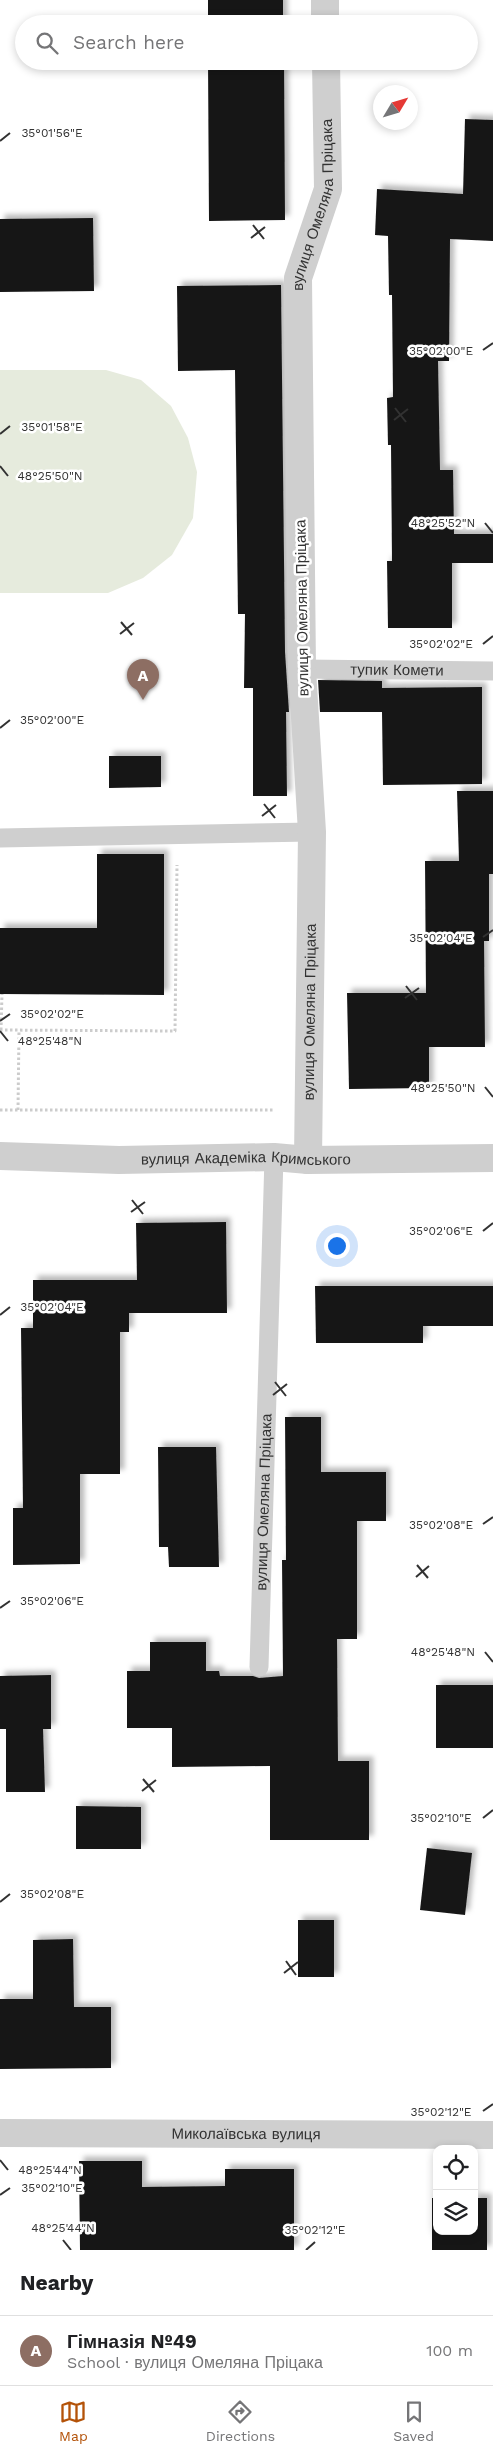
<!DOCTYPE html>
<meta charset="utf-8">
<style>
:root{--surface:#fff;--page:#f6f6f6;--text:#202124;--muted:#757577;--line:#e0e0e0;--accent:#b45309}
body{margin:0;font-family:"Work Sans",sans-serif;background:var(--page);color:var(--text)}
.controls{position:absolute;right:15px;bottom:15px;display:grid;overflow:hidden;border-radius:10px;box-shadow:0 2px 8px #0003}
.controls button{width:45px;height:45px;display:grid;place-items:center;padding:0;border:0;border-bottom:1px solid var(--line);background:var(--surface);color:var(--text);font:25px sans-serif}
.compass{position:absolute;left:373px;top:85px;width:45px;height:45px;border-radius:50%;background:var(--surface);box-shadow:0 2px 8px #0003;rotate:52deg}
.you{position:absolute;left:336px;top:1245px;width:18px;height:18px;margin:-12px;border:4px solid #fff;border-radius:50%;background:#1a73e8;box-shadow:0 0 0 8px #1a73e833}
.badge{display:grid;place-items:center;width:32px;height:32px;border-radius:50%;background:var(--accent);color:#fff;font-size:16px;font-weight:700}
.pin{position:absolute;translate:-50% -41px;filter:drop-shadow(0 1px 2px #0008)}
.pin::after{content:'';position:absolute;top:26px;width:18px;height:15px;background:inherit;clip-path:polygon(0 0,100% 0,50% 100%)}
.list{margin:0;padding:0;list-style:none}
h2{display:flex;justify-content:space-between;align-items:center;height:65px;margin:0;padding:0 20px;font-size:21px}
h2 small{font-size:16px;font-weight:400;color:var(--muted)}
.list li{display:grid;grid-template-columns:32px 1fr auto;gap:15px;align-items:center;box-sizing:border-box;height:70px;padding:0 20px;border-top:1px solid var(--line)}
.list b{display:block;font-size:19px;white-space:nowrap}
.list p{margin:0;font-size:16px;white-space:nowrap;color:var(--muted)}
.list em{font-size:16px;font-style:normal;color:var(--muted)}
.icon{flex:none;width:28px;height:28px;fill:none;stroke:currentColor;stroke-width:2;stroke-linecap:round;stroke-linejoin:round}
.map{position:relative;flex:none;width:493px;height:2250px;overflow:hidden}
.search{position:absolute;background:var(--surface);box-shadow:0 2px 8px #0003;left:15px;right:15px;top:15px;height:55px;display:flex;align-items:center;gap:12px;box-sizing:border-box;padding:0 18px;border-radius:28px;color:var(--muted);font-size:19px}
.sheet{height:135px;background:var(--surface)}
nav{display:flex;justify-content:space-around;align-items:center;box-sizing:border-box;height:70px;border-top:1px solid var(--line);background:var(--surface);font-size:14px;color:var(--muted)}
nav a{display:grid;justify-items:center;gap:2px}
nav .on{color:var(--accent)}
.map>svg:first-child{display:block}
.green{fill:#e6ebdd}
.building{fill:#191919;filter:url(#shadow)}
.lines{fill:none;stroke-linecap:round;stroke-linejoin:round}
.path{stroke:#ccc;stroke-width:3;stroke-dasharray:2.5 2.5;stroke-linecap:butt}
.service{stroke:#cfcfcf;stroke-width:19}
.minor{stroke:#cfcfcf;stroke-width:28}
.ticks{fill:none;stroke:#323232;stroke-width:2}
.labels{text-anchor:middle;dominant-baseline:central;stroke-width:5;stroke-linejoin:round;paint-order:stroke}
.street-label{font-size:15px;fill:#323232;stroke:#fff}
.ticks-label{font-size:12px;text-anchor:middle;fill:#323232;stroke:#fff;stroke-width:5;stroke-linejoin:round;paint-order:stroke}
</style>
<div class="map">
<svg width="493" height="2250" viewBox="0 0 493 2250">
<defs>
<filter id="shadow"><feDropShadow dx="4.5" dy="-4.5" stdDeviation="2.5" flood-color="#0004"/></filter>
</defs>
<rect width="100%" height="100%" fill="#fff"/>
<path class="green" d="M0 370H106L141 380 171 406 188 438 197 472 193 518 172 555 143 578 108 593H0Z"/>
<path class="building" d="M208 0H283V24H208Z
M208 61H284L285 220 209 221Z
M465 119 493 120V241L450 239 449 361H438L440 470H453L454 534H493V563H452V628H388L387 561H392L391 445H388L387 398 393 397 392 295H389L388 236 375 235 377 189 463 194Z
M93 218 94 291 0 292V219Z
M281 285 285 652 289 712H286L287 796H253V688H244L245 614H238L235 370 178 371 177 286Z
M318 680 382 681V688L482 687V784L383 785 382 712H320Z
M109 756H161V787L109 788Z
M457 791H493V874H489V941H484L485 1047H429V1088L349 1089 347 993H426L425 861H459Z
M97 854H164V995L0 994V928H97Z
M226 1222 227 1313H129V1332H120V1474H80V1564L13 1565V1508H23L21 1328H33V1280H137L136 1223Z
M315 1286H493V1326H423V1343H316Z
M285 1417H321V1472H386V1521H357V1639H337L338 1761H369V1840H270V1766L172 1767V1728H127V1671H150V1642H206V1671H219L220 1676H253L259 1678 283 1676 282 1560H286Z
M158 1447H216L219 1567H169L168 1547H159Z
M51 1675V1729H43L45 1792H6V1729H0V1676Z
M436 1685H493V1748H436Z
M76 1806 141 1807V1849H76Z
M427 1848 472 1853 465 1915 420 1910Z
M298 1920H334V1977H298Z
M73 1939 74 2007H111V2068L0 2069V1999H33V1940Z
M79 2161H142V2187L225 2186V2169H294V2250H80Z
M432 2198H437V2231H474V2198H487V2250H432Z"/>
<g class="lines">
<path class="path" d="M0 1030 175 1031 177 865
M1 1030 2 994
M0 1110H274
M18 1110 19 1030"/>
<g class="service">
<path id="s1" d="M302 669 493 671"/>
<path d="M0 838 312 832"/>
<path id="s2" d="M259 1667 274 1157"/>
</g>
<g class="minor">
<path d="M325 0V24"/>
<path id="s3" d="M0 1156 119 1160 274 1157 308 1160 493 1158"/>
<path id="s4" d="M308 1160 312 832 302 669 298 278 328 189 326 61"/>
<path id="s5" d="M0 2133 493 2135"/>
</g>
</g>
<path class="ticks" d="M0 141 10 133M253 225 264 239M251 238 265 227M483 350 493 343M395 408 406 422M394 420 408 409M0 434 10 426M0 466 8 476M485 523 493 533M121 622 132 635M120 634 134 623M483 644 493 636M0 728 10 720M264 804 275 818M262 816 276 805M483 937 493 930M406 986 417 1000M405 998 419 988M0 1021 10 1014M0 1031 8 1041M485 1087 493 1097M132 1200 143 1214M131 1212 145 1202M483 1231 493 1223M0 1315 10 1307M275 1382 286 1396M273 1395 287 1384M483 1524 493 1517M417 1565 428 1578M416 1577 429 1566M0 1608 10 1601M485 1652 493 1662M143 1779 154 1792M142 1791 156 1780M483 1818 493 1810M0 1902 10 1894M286 1961 296 1975M284 1973 298 1962M483 2111 493 2104M0 2160 8 2170M0 2195 10 2188M63 2240 71 2250M306 2250 315 2242"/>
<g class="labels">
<g class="street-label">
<text stroke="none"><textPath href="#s4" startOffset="958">вулиця Омеляна Пріцака</textPath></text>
<text transform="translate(302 608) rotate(-91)">вулиця Омеляна Пріцака</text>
<text stroke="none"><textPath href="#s1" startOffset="95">тупик Комети</textPath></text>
<text stroke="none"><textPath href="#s4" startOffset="148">вулиця Омеляна Пріцака</textPath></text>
<text stroke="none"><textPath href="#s3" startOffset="246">вулиця Академіка Кримського</textPath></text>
<text stroke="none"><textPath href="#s2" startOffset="165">вулиця Омеляна Пріцака</textPath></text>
<text stroke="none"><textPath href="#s5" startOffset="246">Миколаївська вулиця</textPath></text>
</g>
</g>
<g class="ticks-label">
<text x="52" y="137">35°01'56"E</text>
<text x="441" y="355">35°02'00"E</text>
<text x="52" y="431">35°01'58"E</text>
<text x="50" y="480">48°25'50"N</text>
<text x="443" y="527">48°25'52"N</text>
<text x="441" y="648">35°02'02"E</text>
<text x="52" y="724">35°02'00"E</text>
<text x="441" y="942">35°02'04"E</text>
<text x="52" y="1018">35°02'02"E</text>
<text x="50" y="1045">48°25'48"N</text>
<text x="443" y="1092">48°25'50"N</text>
<text x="441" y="1235">35°02'06"E</text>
<text x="52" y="1311">35°02'04"E</text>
<text x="441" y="1529">35°02'08"E</text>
<text x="52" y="1605">35°02'06"E</text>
<text x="443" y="1656">48°25'48"N</text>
<text x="441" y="1822">35°02'10"E</text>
<text x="52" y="1898">35°02'08"E</text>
<text x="441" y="2116">35°02'12"E</text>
<text x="50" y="2174">48°25'44"N</text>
<text x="52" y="2192">35°02'10"E</text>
<text x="63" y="2232">48°25'44"N</text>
<text x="315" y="2234">35°02'12"E</text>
</g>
</svg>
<div class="controls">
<button><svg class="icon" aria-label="locate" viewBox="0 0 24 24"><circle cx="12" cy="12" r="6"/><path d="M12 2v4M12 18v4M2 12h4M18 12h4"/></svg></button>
<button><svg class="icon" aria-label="layers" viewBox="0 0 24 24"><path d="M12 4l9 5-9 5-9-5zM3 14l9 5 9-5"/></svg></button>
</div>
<svg class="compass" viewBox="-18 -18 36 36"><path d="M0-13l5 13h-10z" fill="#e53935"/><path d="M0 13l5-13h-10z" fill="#757577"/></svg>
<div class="you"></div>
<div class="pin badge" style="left:143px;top:700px;background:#8d6e63">A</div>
<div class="search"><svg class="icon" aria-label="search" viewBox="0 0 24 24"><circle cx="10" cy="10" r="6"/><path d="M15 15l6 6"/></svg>Search here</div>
</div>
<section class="sheet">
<h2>Nearby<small></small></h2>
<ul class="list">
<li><span class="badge" style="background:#8d6e63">A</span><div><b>Гімназія №49</b><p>School · вулиця Омеляна Пріцака</p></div><em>100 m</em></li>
</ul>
</section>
<nav>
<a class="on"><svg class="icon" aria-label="map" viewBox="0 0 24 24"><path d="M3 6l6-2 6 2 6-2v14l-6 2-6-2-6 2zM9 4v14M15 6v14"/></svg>Map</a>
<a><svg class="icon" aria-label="directions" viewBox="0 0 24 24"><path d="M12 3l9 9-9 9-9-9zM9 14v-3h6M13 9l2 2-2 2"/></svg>Directions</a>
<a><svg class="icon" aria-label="saved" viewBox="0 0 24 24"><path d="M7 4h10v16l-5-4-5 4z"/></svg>Saved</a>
</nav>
